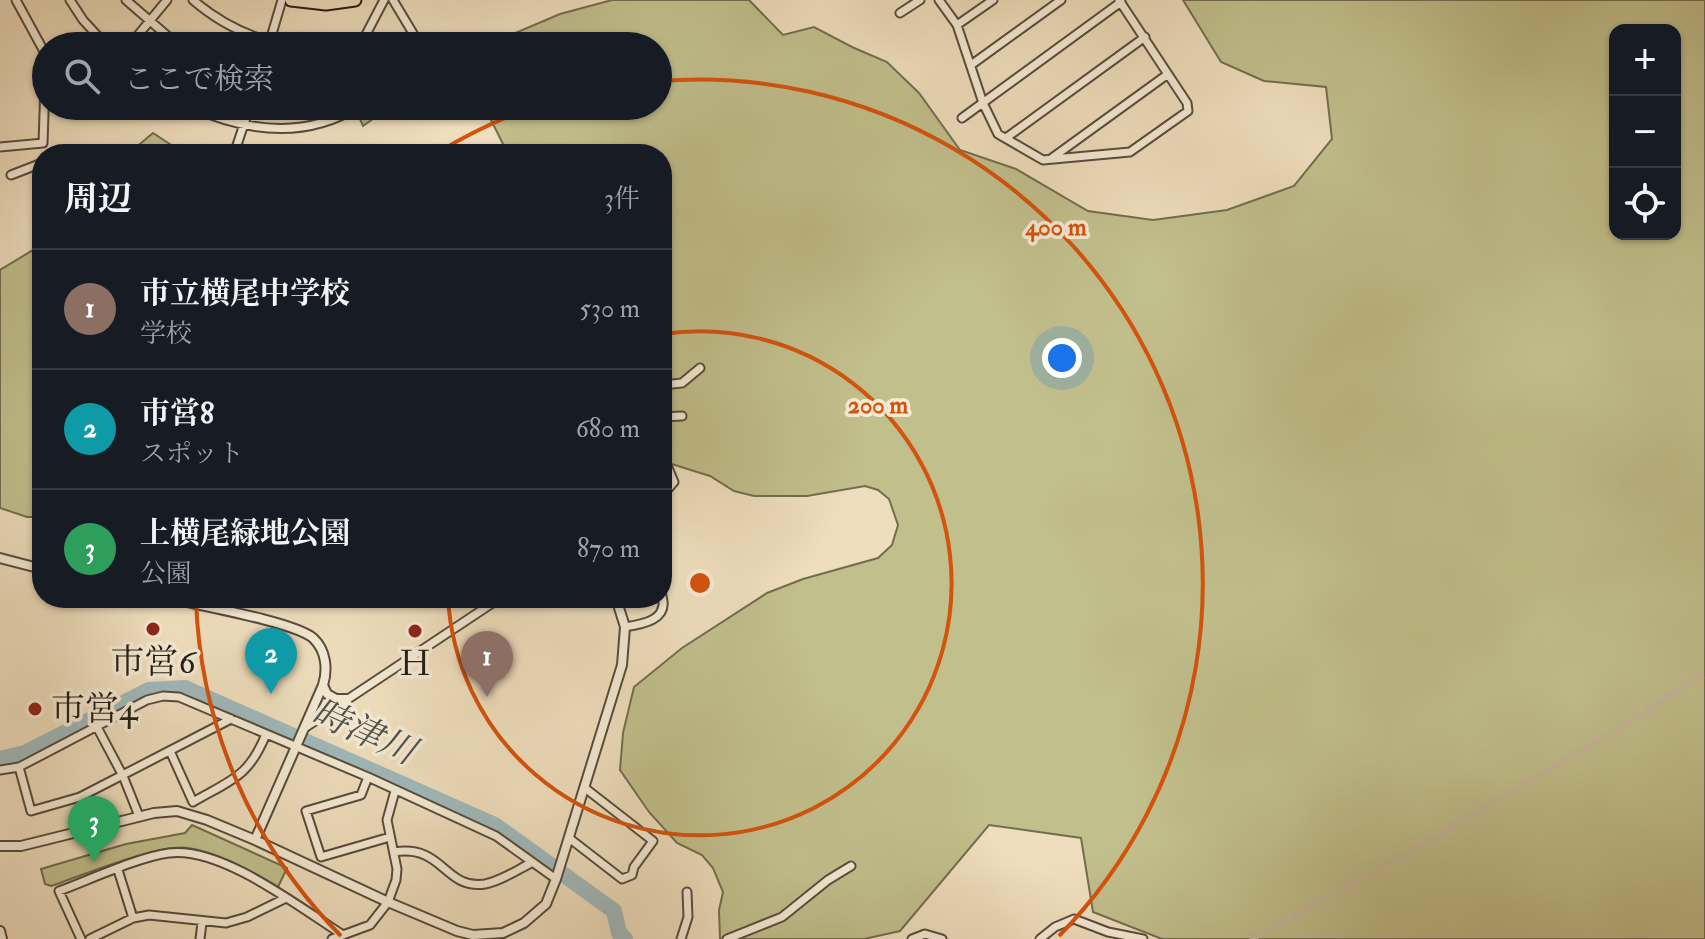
<!DOCTYPE html>
<html lang="ja">
<meta charset="utf-8">
<style>
:root{--surface:#171b24;--page:#20242c;--text:#f1f3f6;--muted:#9ea1a6;--line:#363941;--accent:#c59692}
body{margin:0;font-family:"IM FELL Double Pica","Noto Serif JP",serif;background:var(--page);color:var(--text)}
.controls{position:absolute;right:24px;top:24px;display:grid;overflow:hidden;border-radius:16px;box-shadow:0 2px 6px #0004}
.controls button{width:72px;height:72px;display:grid;place-items:center;padding:0;border:0;border-bottom:2px solid var(--line);background:var(--surface);color:var(--text);font:40px sans-serif}
.you{position:absolute;left:1062px;top:358px;width:28px;height:28px;margin:-20px;border:6px solid #fff;border-radius:50%;background:#1a73e8;box-shadow:0 0 0 12px #1a73e833}
.badge{display:grid;place-items:center;width:52px;height:52px;border-radius:50%;background:var(--accent);color:#fff;font-size:26px;font-weight:700}
.pin{position:absolute;translate:-50% -66px;filter:drop-shadow(0 2px 4px #0008)}
.pin::after{content:'';position:absolute;top:42px;width:28px;height:24px;background:inherit;clip-path:polygon(0 0,100% 0,50% 100%)}
.list{margin:0;padding:0;list-style:none}
h2{display:flex;justify-content:space-between;align-items:center;height:104px;margin:0;padding:0 32px;font-size:34px}
h2 small{font-size:26px;font-weight:400;color:var(--muted)}
.list li{display:grid;grid-template-columns:52px 1fr auto;gap:24px;align-items:center;box-sizing:border-box;height:120px;padding:0 32px;border-top:2px solid var(--line)}
.list b{display:block;font-size:30px;white-space:nowrap}
.list p{margin:0;font-size:26px;white-space:nowrap;color:var(--muted)}
.list em{font-size:26px;font-style:normal;color:var(--muted)}
.icon{flex:none;width:44px;height:44px;fill:none;stroke:currentColor;stroke-width:2;stroke-linecap:round;stroke-linejoin:round}
.map{position:relative;flex:none;width:1705px;height:939px;overflow:hidden}
.search{position:absolute;background:var(--surface);box-shadow:0 2px 6px #0004;left:32px;top:32px;width:640px;height:88px;display:flex;align-items:center;gap:20px;box-sizing:border-box;padding:0 28px;border-radius:44px;color:var(--muted);font-size:30px}
.panel{position:absolute;background:var(--surface);box-shadow:0 2px 6px #0004;left:32px;top:144px;width:640px;height:464px;border-radius:32px}
.map>svg:first-child{display:block}
.green{fill:#c1bf8c;stroke:#726e4f;stroke-width:2;fill-rule:evenodd}
.lines{fill:none;stroke-linecap:round;stroke-linejoin:round}
.river{stroke:#a0b9bc;stroke-width:16}
.tertiary-tunnel{stroke:#c6b79b;stroke-width:8;stroke-dasharray:8 4;stroke-linecap:butt}
.minor-casing{stroke:#564c3d;stroke-width:11}
.tertiary-casing{stroke:#564c3d;stroke-width:12}
.primary-casing{stroke:#231c12;stroke-width:15}
.minor{stroke:#f5ead4;stroke-width:7}
.tertiary{stroke:#f5ead4;stroke-width:8}
.primary{stroke:#efdebd;stroke-width:11}
.ring{fill:none;stroke:#d4530d;stroke-width:4}
.poi-dot{fill:#8f2418;stroke:#f5ead4;stroke-width:3}
.labels{text-anchor:middle;dominant-baseline:central;stroke-width:7;stroke-linejoin:round;paint-order:stroke}
.poi-label{font-size:34px;fill:#231c12;stroke:#f5ead4}
.water-label{font-size:36px;font-style:italic;fill:#4f534e;stroke:#f5ead4}
.centre{fill:#d4530d;stroke:#f5ead4;stroke-width:4}
.ring-label{font-size:24px;text-anchor:middle;font-weight:bold;fill:#d4530d;stroke:#f5ead4;stroke-width:7;stroke-linejoin:round;paint-order:stroke}
</style>
<div class="map">
<svg width="1705" height="939" viewBox="0 0 1705 939">
<rect width="100%" height="100%" fill="#efdebd"/>
<filter id="stains"><feTurbulence type="fractalNoise" baseFrequency=".0025" numOctaves="4"/><feColorMatrix values="0 0 0 0 .2 0 0 0 0 .09 0 0 0 0 .02 0 0 0 .5 -.17"/></filter>
<radialGradient id="worn" r=".72"><stop offset=".6" stop-color="#630" stop-opacity="0"/><stop offset="1" stop-color="#630" stop-opacity=".3"/></radialGradient>
<path class="green" d="M612 0H749L783 35 814 27 852 47 887 62 919 93 960 150 1016 169 1088 211 1153 220 1227 210 1294 186 1332 139 1326 87 1264 81 1221 62 1183 0H1705V939H1162L1093 912 1081 838 989 825 900 931 864 939H720L719 910 723 892 713 868 702 855 677 843 649 812 620 770 623 733 634 687 682 648 767 593 803 579 878 558 892 545 898 525 889 499 878 490 865 486 807 496H754L734 491 710 476 662 461V154H508L484 106H658V46H492L494 42 560 14ZM1615 30H1675V234H1615Z
M363 106H391L363 126 356 110Z
M153 133 185 154H128Z
M33 250 42 269V517H27L0 508V270Z
M192 825 287 868 278 887C249 871 221 853 188 848 161 843 80 876 51 886L45 884 41 869 126 844 185 833Z"/>
<g class="lines">
<path class="river" d="M0 759 25 753 149 690 185 688 495 825 614 911 619 933 625 939"/>
<path class="tertiary-tunnel" d="M1250 939 1398 859 1592 745 1705 673"/>
<g class="minor-casing">
<path id="minor" d="M70 0 83 20 107 46
M126 0 179 46
M193 0C222 25 252 39 289 46
M393 0 414 35 409 46
M939 0 957 25 983 103 998 134 1043 160 1130 152 1188 111 1187 103 1119 0
M900 13 920 0
M957 25 993 0
M269 44 282 0
M129 46 167 0
M360 46 384 0
M971 65 1061 0
M189 106C246 132 305 140 359 106
M962 118 1121 2
M1006 138 1145 37
M0 147 43 143 46 55 16 0
M234 154 250 106
M1052 158 1168 74
M11 175 42 163
M662 385 682 383 700 368
M662 417 682 416
M662 434 664 458 674 482 662 496
M625 627C643 624 669 620 662 596
M97 727 123 776 139 816
M306 727 500 598
M170 751 193 802C231 780 249 777 266 734
M19 767 31 811 80 797 231 719
M0 770 19 767 147 700 163 696 179 697 368 777 496 836 556 879
M368 777 361 795 306 811 321 857 390 837
M569 838 622 879 632 875 634 867 653 841 585 788
M394 852C444 844 444 890 485 884 501 881 517 870 531 863
M118 870 133 918
M81 939 59 891C89 880 138 857 169 853 221 846 299 907 343 935
M90 939 133 918 149 915 226 923 247 917 286 898
M200 939 202 923
M332 939 370 925 388 902 396 880 397 869 387 820 395 791
M681 939 688 917 687 892
M727 939 782 917 828 880 851 866
M912 939 925 934 942 939
M1040 939 1055 927 1074 919 1108 932 1143 939"/>
</g>
<g class="tertiary-casing">
<path id="tertiary" d="M0 558 42 569
M168 598C197 605 294 622 313 638 326 650 328 669 323 685L255 840
M323 685 327 694 336 699H347
M0 846H21L154 813 177 811 207 820 255 840 388 902 457 931 473 935 503 933 524 923 546 904 556 879 622 665 625 627 616 598
M0 931 2 939"/>
</g>
<g class="primary-casing">
<path id="primary" d="M291 0 326 4 355 0"/>
</g>
<use href="#minor" class="minor"/>
<use href="#tertiary" class="tertiary"/>
<use href="#primary" class="primary"/>
</g>
<g class="ring">
<path d="M663 334A252 252 0 1 1 448 598"/>
<path d="M341 936A504 504 0 0 1 196 601M437 153A504 504 0 0 1 536 106M660 81A504 504 0 0 1 1059 936"/>
</g>
<g class="poi-dot">
<circle cx="153" cy="629" r="8"/>
<circle cx="415" cy="631" r="8"/>
<circle cx="35" cy="709" r="8"/>
</g>
<g class="labels">
<g class="poi-label">
<text x="153" y="662">市営6</text>
<text x="415" y="664">Ｈ</text>
<text x="51" y="709" text-anchor="start">市営4</text>
</g>
<g class="water-label">
<text transform="translate(364 732) rotate(24)">時津川</text>
</g>
</g>
<circle cx="700" cy="583" r="12" class="centre"/>
<g class="ring-label">
<text x="1056" y="235">400 m</text>
<text x="878" y="413">200 m</text>
</g>
<rect width="100%" height="100%" filter="url(#stains)"/>
<rect width="100%" height="100%" fill="url(#worn)"/>
</svg>
<div class="controls">
<button>+</button>
<button>−</button>
<button><svg class="icon" aria-label="locate" viewBox="0 0 24 24"><circle cx="12" cy="12" r="6"/><path d="M12 2v4M12 18v4M2 12h4M18 12h4"/></svg></button>
</div>
<div class="you"></div>
<div class="pin badge" style="left:487px;top:697px;background:#8d6e63">1</div>
<div class="pin badge" style="left:271px;top:694px;background:#0f9aa8">2</div>
<div class="pin badge" style="left:94px;top:862px;background:#2e9e5b">3</div>
<div class="search"><svg class="icon" aria-label="search" viewBox="0 0 24 24"><circle cx="10" cy="10" r="6"/><path d="M15 15l6 6"/></svg>ここで検索</div>
<section class="panel">
<h2>周辺<small>3件</small></h2>
<ul class="list">
<li><span class="badge" style="background:#8d6e63">1</span><div><b>市立横尾中学校</b><p>学校</p></div><em>530 m</em></li>
<li><span class="badge" style="background:#0f9aa8">2</span><div><b>市営8</b><p>スポット</p></div><em>680 m</em></li>
<li><span class="badge" style="background:#2e9e5b">3</span><div><b>上横尾緑地公園</b><p>公園</p></div><em>870 m</em></li>
</ul>
</section>
</div>
